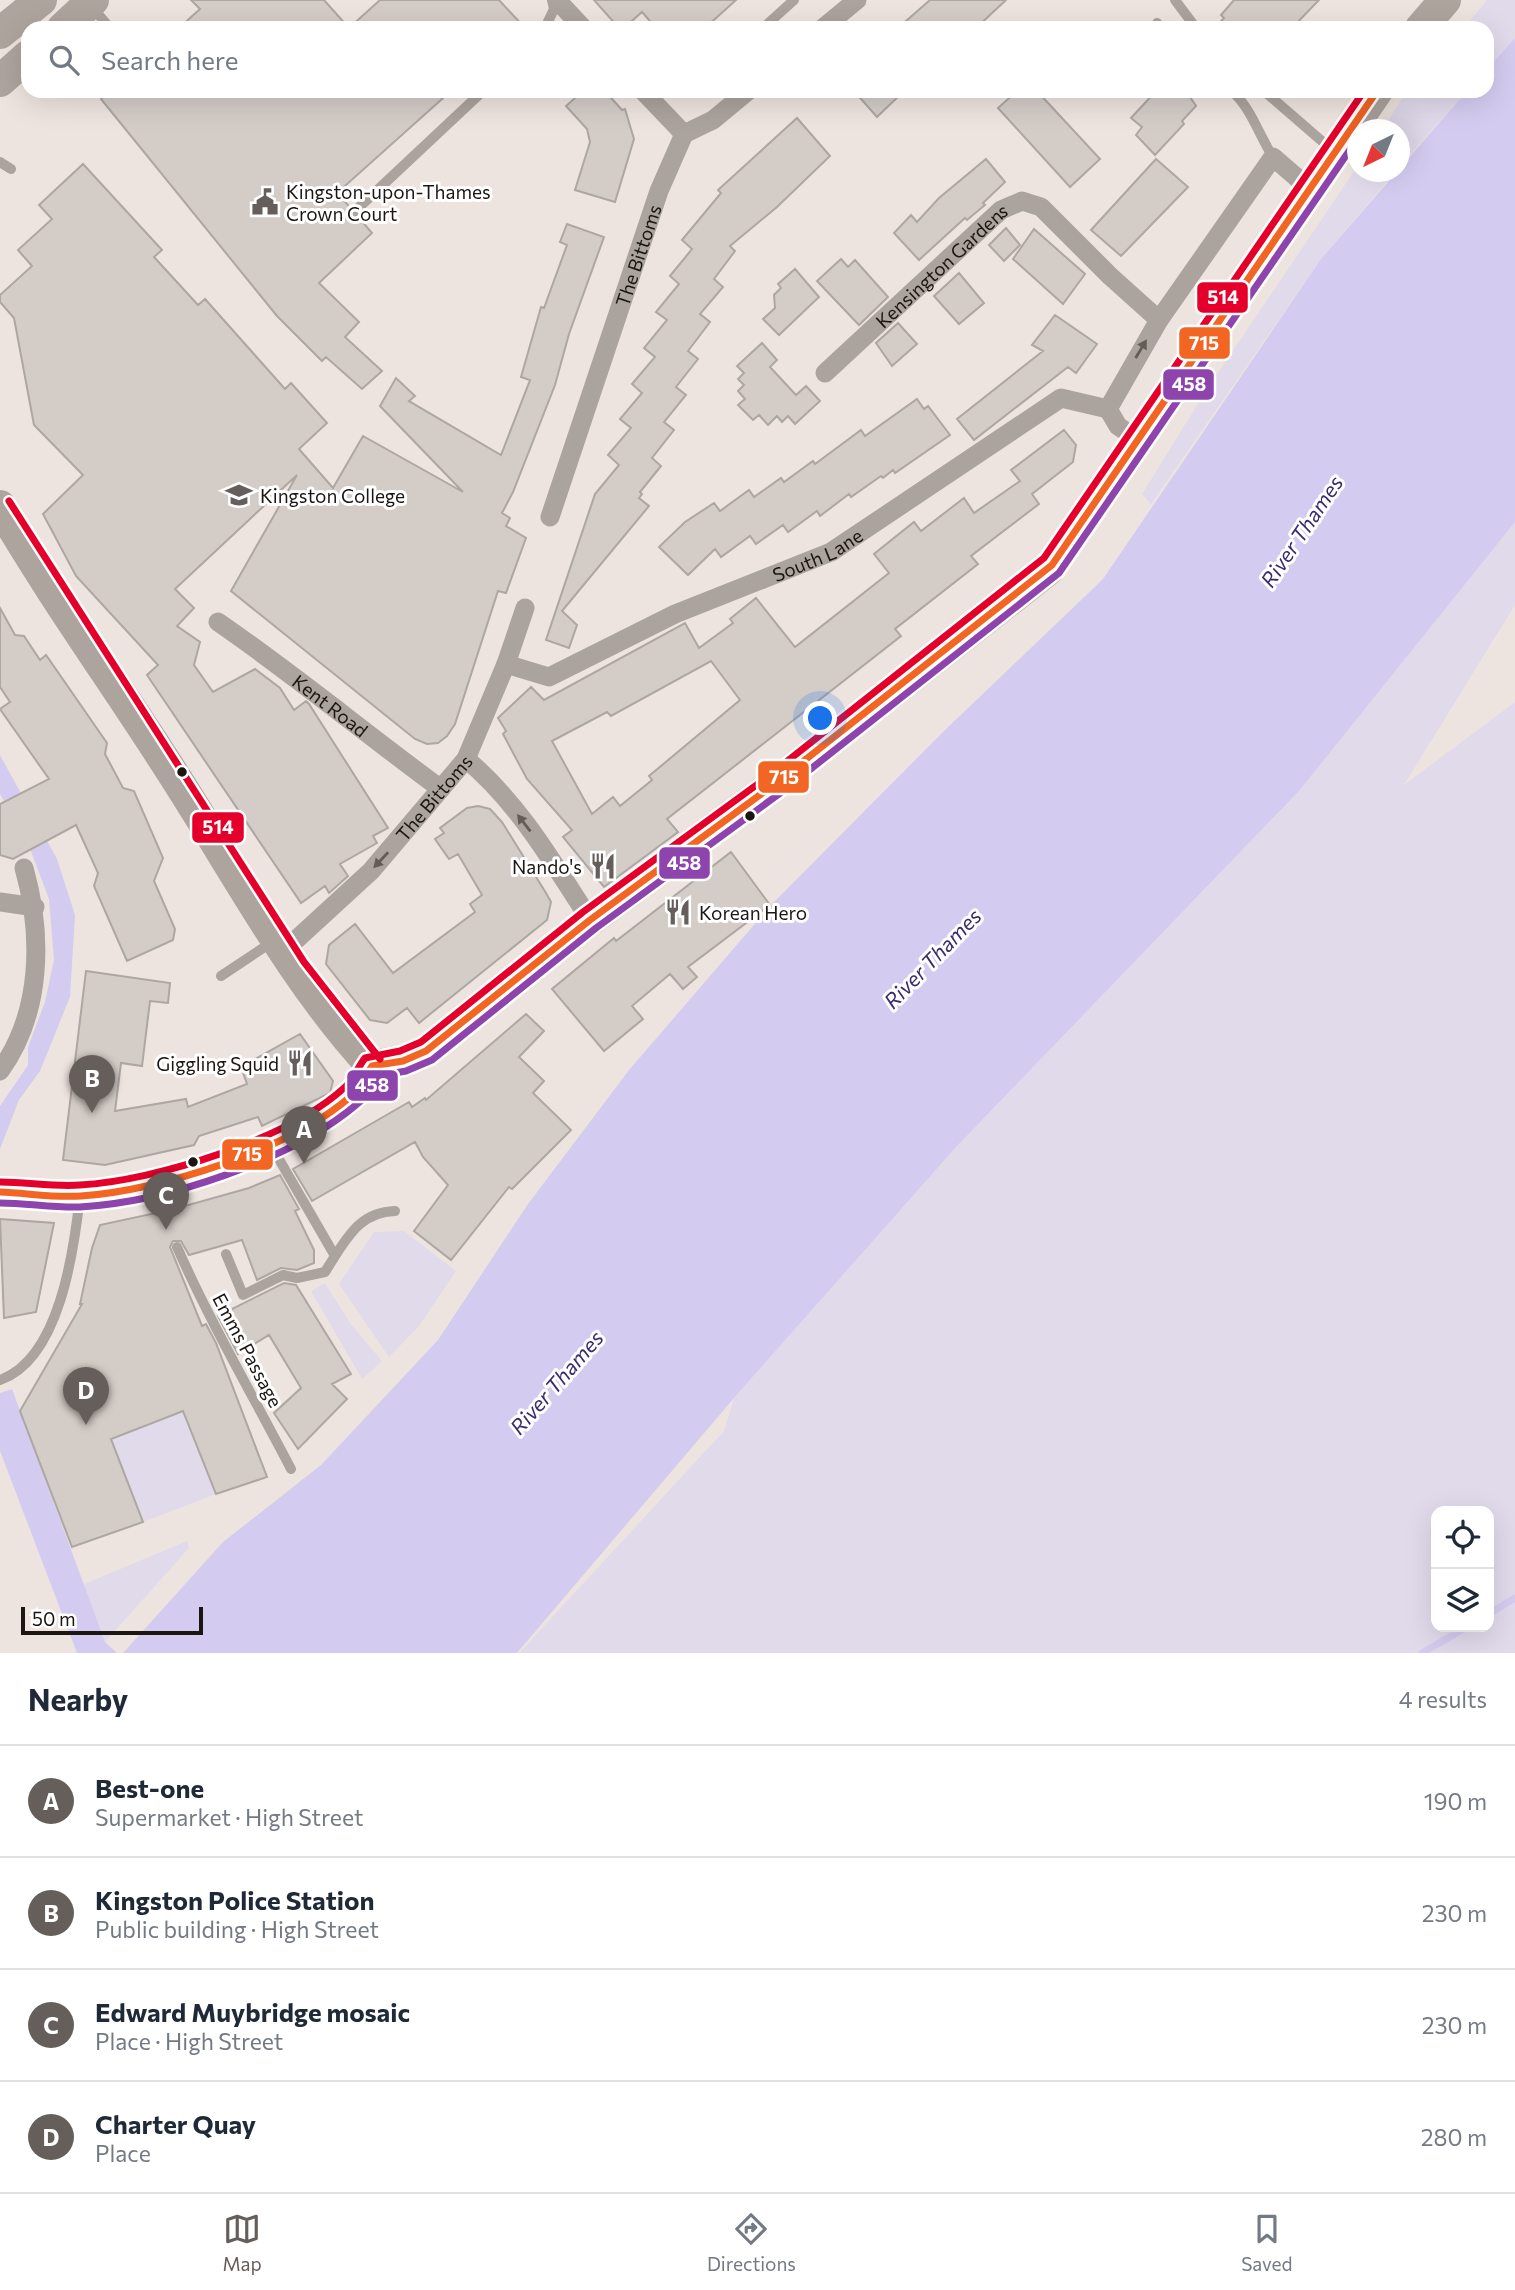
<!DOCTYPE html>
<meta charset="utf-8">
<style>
:root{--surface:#fff;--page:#f2f2f3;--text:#1f2937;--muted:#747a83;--line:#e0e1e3;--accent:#665e5a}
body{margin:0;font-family:Commissioner,sans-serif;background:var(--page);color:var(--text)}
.controls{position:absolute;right:21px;bottom:21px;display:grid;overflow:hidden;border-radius:14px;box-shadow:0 7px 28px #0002}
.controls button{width:63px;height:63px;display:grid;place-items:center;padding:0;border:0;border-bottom:2px solid var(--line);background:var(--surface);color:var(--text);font:35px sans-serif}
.compass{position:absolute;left:1347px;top:119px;width:63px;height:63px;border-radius:50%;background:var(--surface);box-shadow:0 7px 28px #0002;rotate:223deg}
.scale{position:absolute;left:21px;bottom:18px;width:182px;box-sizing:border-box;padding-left:7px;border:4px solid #1c1613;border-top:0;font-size:19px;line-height:24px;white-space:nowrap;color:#1c1613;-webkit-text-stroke:5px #fff;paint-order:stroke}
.you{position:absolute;left:821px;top:719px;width:24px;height:24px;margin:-18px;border:5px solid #fff;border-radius:50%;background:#1a73e8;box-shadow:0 0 0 10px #1a73e833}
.badge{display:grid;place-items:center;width:46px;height:46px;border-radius:50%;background:var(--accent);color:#fff;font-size:23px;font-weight:700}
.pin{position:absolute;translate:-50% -58px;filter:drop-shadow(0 2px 4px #0008)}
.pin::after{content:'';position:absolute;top:37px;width:24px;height:21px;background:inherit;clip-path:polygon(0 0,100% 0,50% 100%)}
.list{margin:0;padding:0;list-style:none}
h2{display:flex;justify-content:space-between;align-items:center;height:91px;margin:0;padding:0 28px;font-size:30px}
h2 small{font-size:23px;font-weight:400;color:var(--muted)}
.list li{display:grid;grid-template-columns:46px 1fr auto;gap:21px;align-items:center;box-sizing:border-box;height:112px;padding:0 28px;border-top:2px solid var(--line)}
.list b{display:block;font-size:26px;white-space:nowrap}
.list p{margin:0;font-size:23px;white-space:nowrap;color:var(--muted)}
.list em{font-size:23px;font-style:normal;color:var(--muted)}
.icon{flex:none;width:38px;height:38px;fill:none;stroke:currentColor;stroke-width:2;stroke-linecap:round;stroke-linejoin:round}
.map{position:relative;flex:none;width:1515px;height:1653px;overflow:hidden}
.search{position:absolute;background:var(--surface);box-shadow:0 7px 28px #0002;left:21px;right:21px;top:21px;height:77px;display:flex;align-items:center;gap:18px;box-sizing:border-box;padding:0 24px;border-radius:21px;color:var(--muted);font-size:26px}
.sheet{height:539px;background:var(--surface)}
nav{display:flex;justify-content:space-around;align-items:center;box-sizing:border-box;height:98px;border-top:2px solid var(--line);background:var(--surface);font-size:19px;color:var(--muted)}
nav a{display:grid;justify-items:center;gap:4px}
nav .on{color:var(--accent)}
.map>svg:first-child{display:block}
.green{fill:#e0daeb;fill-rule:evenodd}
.water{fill:#d3ccf0}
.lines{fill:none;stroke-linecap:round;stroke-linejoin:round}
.stream{stroke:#d3ccf0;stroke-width:7}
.building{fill:#d3ccc7;stroke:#ada6a2;stroke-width:2;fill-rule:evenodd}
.service{stroke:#aba39d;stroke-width:10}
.minor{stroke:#aba39d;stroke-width:19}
.primary{stroke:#aea49e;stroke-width:32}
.bus-1-casing{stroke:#fff;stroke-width:12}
.bus-2-casing{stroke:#fff;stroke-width:12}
.bus-3-casing{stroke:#fff;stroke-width:12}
.bus-1{stroke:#f26522;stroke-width:7}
.bus-2{stroke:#8e44ad;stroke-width:7}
.bus-3{stroke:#e4002b;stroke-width:7}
.oneway{fill:#645c58}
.bus-dot{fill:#1c1613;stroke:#fff;stroke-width:2.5}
.labels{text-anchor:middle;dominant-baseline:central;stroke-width:6;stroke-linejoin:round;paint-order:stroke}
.poi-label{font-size:19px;fill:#1c1613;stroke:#fff;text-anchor:start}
.street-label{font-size:19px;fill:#1c1613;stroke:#fff}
.water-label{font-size:21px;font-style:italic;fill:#3a2c6c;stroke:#fff}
.line-badge{stroke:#fff;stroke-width:2.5}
.badge-label{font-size:19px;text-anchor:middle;font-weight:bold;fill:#fff}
</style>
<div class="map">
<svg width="1515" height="1653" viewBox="0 0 1515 1653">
<rect width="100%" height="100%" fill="#eee4df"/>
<path class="green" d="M1487 0H1515V38L1487 69V28H1464Z
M1407 91H1467L1400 166V130H1382Z
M1357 167 1358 172H1395L1321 259 1151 504 1142 494 1207 389Z
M1515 522V605L1404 785 1515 702V1653H519L724 1431 734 1398 957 1146 1299 791ZM1436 1511H1489V1627H1436Z
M404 1231 456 1271 419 1326 389 1357 339 1284 374 1232Z
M325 1283 350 1323 382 1361 362 1379 311 1291Z
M183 1411 216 1494 143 1522 111 1439Z
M187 1541 189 1548 105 1642 82 1585Z"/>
<path class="water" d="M1515 38V522L1299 791 957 1146 734 1398 517 1653H123L223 1542 321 1465 438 1340 528 1204 629 1070 772 904 945 730 1103 579 1321 259 1467 91H1487V69Z
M0 755 57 859 75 915 70 997 40 1071 19 1100 0 1149V1106L28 1065V1047L45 1002 54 960 49 899 26 838 0 794Z
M12 1389 105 1642 117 1653H77L0 1451V1393Z"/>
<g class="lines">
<path class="stream" d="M1489 1614 1515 1598
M1422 1653 1467 1627"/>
</g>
<path class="building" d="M191 0H324L349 28H179L200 9Z
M380 0H499L525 28H349Z
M594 0H736L705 28H656L642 12 624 28H619Z
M930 0H1006L976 28H898Z
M1234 0H1319L1292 28H1215L1224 18 1221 15Z
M110 91H451L337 193 349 206 348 217 359 218 372 233 319 283 359 322 345 337 382 371 362 389 326 357 322 361 277 316 101 99Z
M583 91H605L622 110 625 109 634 139 615 202 575 190 590 142 587 129 566 106Z
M854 91H904L877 117Z
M1017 91H1037L1100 159 1070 187 998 108Z
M1156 91H1186L1196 106 1182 121 1184 124 1155 155 1136 135 1142 127 1131 118Z
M797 118 830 156 777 207 730 246 735 251 714 279 723 287 700 314 710 322 688 351 698 359 676 387 686 395 664 422 674 430 652 458 661 466 640 492 642 494 639 498 649 506 562 611 577 625 569 648 546 640 595 494 619 465 608 455 631 428 620 419 642 393 632 384 655 357 644 348 667 320 656 312 679 284 670 276 692 249 682 240 721 193 718 190Z
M986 159 1005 182 983 203 985 205 967 220 965 218 919 260 894 233 911 215 917 222 939 198Z
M1156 159 1188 187 1121 256 1091 230Z
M83 164 162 250 154 257 198 305 205 299 285 389 291 383 327 423 299 449 333 488 363 436 463 492 380 406 396 378 415 396 409 401 501 455 530 380 521 377 541 307 544 308 567 245 560 242 567 224 604 237 569 334 555 385 513 492 502 513 510 518 506 526 526 538 506 593 498 591 455 724 447 736 438 743 427 744 415 739 231 591 297 475 175 589 194 608 177 626 200 642 194 665 213 692 255 669 280 688 294 710 306 701 309 704 388 828 373 836 377 843 340 864 348 876 329 893 325 886 301 903 147 675 158 665 76 576 43 514 83 475 34 425 14 318 0 302V295L32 266 18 250 52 219 39 205Z
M1006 228 1020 245 1004 261 989 245Z
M1034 229 1085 274 1063 304 1013 259Z
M841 259 848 267 855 260 888 297 859 325 817 281Z
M795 269 819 297 779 335 763 319 775 308 774 295 781 288 778 284Z
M959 273 984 303 959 324 934 296Z
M1055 315 1097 344 1076 373 1068 367 974 440 957 419 1043 351 1032 345Z
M898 323 917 344 892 366 876 343Z
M762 343 777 360 770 367 796 395 806 386 820 401 795 424 788 416 782 422 777 416 768 425 759 415 753 420 738 405 745 399 738 391 744 385 738 379 744 373 737 366Z
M917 399 924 409 928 406 950 435 895 473 893 470 883 478 881 476 851 497 849 494 820 516 817 511 788 532 783 525 756 544 750 536 721 557 715 549 688 575 659 547 685 522 714 503 720 511 749 490 754 497 781 478 784 482 813 461 815 464 861 430 865 436Z
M1064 430 1076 445 1073 462 1032 494 1039 504 971 556 978 564 895 629 901 636 667 819 678 832 604 887 563 837 572 830 527 779 503 734 506 731 498 718 531 687 544 700 685 623 699 648 733 623 730 619 756 598 795 647 889 573 874 554 914 522 921 531 964 498 974 513 1020 481 1011 470ZM711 661 740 700 649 776 652 780 620 806 613 797 592 814 552 741 607 712 611 716Z
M0 608 15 635 24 636 40 660 46 655 107 743 105 754 123 788 134 791 163 858 154 881 175 929 173 940 127 961 94 886 98 873 76 825 13 859 0 855V804L49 779 0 709 10 702 0 687Z
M478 806 490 809 502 822 546 893 551 902 547 920 419 1023 407 1008 387 1023 370 1020 326 964 329 945 355 924 393 973 475 912 470 904 482 895 458 854 449 859 435 839 444 833 440 828 467 808Z
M731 852 770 905 688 967 697 977 683 989 670 974 632 1006 643 1019 604 1051 552 989 614 938 616 941Z
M86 971 170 983 168 1003 150 1001 142 1066 121 1063 115 1111 186 1099 188 1107 247 1084 241 1067 300 1034 333 1081 330 1093 262 1126 258 1117 199 1136 194 1145 105 1165 63 1160Z
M526 1014 544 1031 519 1057 544 1081 533 1093 571 1130 512 1189 509 1187 451 1260 414 1231 448 1185 423 1157 415 1142 312 1201 293 1169 409 1102 412 1107 425 1098 426 1100Z
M280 1175 299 1209 295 1211 314 1250V1263L297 1270 281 1268 257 1280 242 1240 189 1255 181 1241H173L170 1247 202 1326 206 1324 216 1343 267 1477 216 1494 183 1411 111 1439 143 1522 72 1547 20 1411 82 1304H80L92 1248 100 1225 160 1212 164 1218H169L174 1209 249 1188Z
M0 1219 54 1223 36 1312 4 1318Z
M284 1283 296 1285 351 1374 332 1384 347 1399 298 1449 274 1413 301 1388 269 1335 238 1354 218 1316Z"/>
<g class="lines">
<path class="service" d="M1175 0 1196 28
M92 7 110 28
M1157 23 1162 28
M545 28 554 9 552 0
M763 28 794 0
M1232 91C1251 108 1259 135 1273 157
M1264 91 1331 149
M0 162 11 169
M354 212 483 91
M221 976 272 942
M160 1181 167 1211
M177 1247C211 1324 252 1394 291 1469
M226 1254 243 1295 283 1275 297 1278 325 1272 335 1256 269 1142
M335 1256C351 1231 364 1212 395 1211
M0 1380C60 1359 74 1250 80 1196"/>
<g class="minor">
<path d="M557 0 583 28"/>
<path d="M823 28 857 0"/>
<path d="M643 91 684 134"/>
<path id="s1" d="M825 373 1001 210 1022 201 1041 207 1110 276 1159 320"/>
<path d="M1108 409 1159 320 1273 157 1310 189"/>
<path d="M1108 409 1118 426 1137 439"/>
<path id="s2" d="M550 517 659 191 684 134 713 120 748 91"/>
<path id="s3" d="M218 622C295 675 366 734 441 789"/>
<path id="s4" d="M506 664 549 677 675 614 831 552 1061 398 1108 409"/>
<path d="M466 759C518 802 554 864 590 920"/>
<path d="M0 902 35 907"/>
<path id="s5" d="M286 949 371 871 466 759 506 664 525 608"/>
<path d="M0 1071C42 1013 43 935 24 868"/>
<path d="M0 1192 98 1194 221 1163 320 1119 353 1094 372 1066"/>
</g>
<path class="primary" d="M63 28 93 0
M1421 28 1445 0
M0 33 41 0
M0 81 28 56
M0 506C57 604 124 695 184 791 243 884 297 985 372 1066L403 1061 426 1051 590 920 772 786 1049 569 1377 91"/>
<g class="bus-1-casing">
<path id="bus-1" d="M0 1192C27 1193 54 1198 81 1196 160 1191 290 1149 350 1097 360 1088 365 1076 372 1066L403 1061 426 1051 590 920 772 786 1052 565 1377 91"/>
</g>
<g class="bus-2-casing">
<path id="bus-2" d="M0 1203C27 1203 53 1208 80 1207 166 1202 289 1161 356 1105 366 1098 372 1086 378 1076L406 1071 432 1060 596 928 779 794 1059 573 1358 138"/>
</g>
<g class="bus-3-casing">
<path id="bus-3" d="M9 501 304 962 380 1059
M0 1182C27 1182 54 1187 80 1185 155 1181 288 1139 344 1088 353 1080 358 1067 365 1058L400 1051 421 1042 583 912 766 778 1044 558 1364 91"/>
</g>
<use href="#bus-1" class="bus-1"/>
<use href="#bus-2" class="bus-2"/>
<use href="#bus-3" class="bus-3"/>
</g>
<defs><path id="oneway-solid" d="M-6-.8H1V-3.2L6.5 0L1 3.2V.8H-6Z" transform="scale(1.75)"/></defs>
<g class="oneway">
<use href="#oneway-solid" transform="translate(1141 349) rotate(-59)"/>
<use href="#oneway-solid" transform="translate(524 823) rotate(-128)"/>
<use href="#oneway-solid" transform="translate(381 860) rotate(133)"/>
</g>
<defs>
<g id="civic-bare" transform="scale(2.1)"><path d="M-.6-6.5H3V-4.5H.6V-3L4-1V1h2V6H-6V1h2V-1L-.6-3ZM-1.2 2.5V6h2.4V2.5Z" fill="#665e5a" stroke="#fff" stroke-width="2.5" paint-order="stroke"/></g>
<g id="university-bare" transform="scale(2.1)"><path d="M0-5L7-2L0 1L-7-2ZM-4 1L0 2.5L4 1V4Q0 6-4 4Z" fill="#665e5a" stroke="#fff" stroke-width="2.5" paint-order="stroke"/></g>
<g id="restaurant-bare" transform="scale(2.1)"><path d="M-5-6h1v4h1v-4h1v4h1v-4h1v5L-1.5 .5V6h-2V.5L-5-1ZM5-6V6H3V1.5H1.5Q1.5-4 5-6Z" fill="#665e5a" stroke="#fff" stroke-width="2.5" paint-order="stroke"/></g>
</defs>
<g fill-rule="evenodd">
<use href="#civic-bare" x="265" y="202"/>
<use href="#university-bare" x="239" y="495"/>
<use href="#restaurant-bare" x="603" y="866"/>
<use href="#restaurant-bare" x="678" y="912"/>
<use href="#restaurant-bare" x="300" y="1063"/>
</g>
<g class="bus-dot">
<circle cx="182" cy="772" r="6"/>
<circle cx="750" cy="816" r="6"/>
<circle cx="193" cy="1162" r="6"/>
</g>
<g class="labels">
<g class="poi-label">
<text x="286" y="191">Kingston-upon-Thames<tspan x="286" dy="22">Crown Court</tspan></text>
<text x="260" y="495">Kingston College</text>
<text x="582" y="866" text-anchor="end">Nando's</text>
<text x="699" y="912">Korean Hero</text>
<text x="279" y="1063" text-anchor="end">Giggling Squid</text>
</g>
<g class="street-label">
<text stroke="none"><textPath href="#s2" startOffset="276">The Bittoms</textPath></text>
<text stroke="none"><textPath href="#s1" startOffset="159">Kensington Gardens</textPath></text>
<text stroke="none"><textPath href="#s4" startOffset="340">South Lane</textPath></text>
<text stroke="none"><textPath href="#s3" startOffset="140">Kent Road</textPath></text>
<text stroke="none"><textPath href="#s5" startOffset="212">The Bittoms</textPath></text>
<text transform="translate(248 1350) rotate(62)">Emms Passage</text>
</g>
<g class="water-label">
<text transform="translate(1301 531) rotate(-56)">River Thames</text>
<text transform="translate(932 958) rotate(-46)">River Thames</text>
<text transform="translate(556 1382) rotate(-49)">River Thames</text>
</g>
</g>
<g class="line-badge">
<rect x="1196" y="281" width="53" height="33" rx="7" fill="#e4002b"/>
<rect x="1178" y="326" width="53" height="34" rx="7" fill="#f26522"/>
<rect x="1162" y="368" width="53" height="33" rx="7" fill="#8e44ad"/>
<rect x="757" y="760" width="53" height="34" rx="7" fill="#f26522"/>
<rect x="191" y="811" width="54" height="33" rx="7" fill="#e4002b"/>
<rect x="658" y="846" width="53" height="34" rx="7" fill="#8e44ad"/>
<rect x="346" y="1069" width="53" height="33" rx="7" fill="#8e44ad"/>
<rect x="221" y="1138" width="53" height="33" rx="7" fill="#f26522"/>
</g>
<g class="badge-label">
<text x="1223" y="304">514</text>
<text x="1204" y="350">715</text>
<text x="1189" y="391">458</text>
<text x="784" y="784">715</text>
<text x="218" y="834">514</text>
<text x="684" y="870">458</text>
<text x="372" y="1092">458</text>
<text x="247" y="1161">715</text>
</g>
</svg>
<div class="controls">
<button><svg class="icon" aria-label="locate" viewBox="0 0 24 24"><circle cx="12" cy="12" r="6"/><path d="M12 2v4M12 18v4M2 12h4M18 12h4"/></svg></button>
<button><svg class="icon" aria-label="layers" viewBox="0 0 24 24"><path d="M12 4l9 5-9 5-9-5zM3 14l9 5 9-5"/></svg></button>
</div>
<svg class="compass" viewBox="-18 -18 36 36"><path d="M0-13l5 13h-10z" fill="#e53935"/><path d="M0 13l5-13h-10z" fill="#747a83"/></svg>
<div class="scale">50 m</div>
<div class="you"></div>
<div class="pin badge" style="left:304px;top:1164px">A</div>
<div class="pin badge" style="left:92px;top:1113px">B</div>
<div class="pin badge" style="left:166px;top:1230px">C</div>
<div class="pin badge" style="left:86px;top:1425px">D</div>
<div class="search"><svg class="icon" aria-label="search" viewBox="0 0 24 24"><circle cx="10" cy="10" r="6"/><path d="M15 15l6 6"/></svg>Search here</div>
</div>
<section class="sheet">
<h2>Nearby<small>4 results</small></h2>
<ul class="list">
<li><span class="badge">A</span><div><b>Best-one</b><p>Supermarket · High Street</p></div><em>190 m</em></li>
<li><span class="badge">B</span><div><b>Kingston Police Station</b><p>Public building · High Street</p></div><em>230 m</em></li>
<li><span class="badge">C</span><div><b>Edward Muybridge mosaic</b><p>Place · High Street</p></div><em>230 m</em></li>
<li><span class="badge">D</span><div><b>Charter Quay</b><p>Place</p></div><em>280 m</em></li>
</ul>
</section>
<nav>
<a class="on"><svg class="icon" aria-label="map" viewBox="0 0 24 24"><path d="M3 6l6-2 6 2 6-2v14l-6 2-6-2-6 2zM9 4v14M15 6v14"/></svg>Map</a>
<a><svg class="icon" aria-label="directions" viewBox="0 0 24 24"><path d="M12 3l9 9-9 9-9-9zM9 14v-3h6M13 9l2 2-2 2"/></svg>Directions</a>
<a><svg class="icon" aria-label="saved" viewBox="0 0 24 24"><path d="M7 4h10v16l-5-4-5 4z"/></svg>Saved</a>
</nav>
